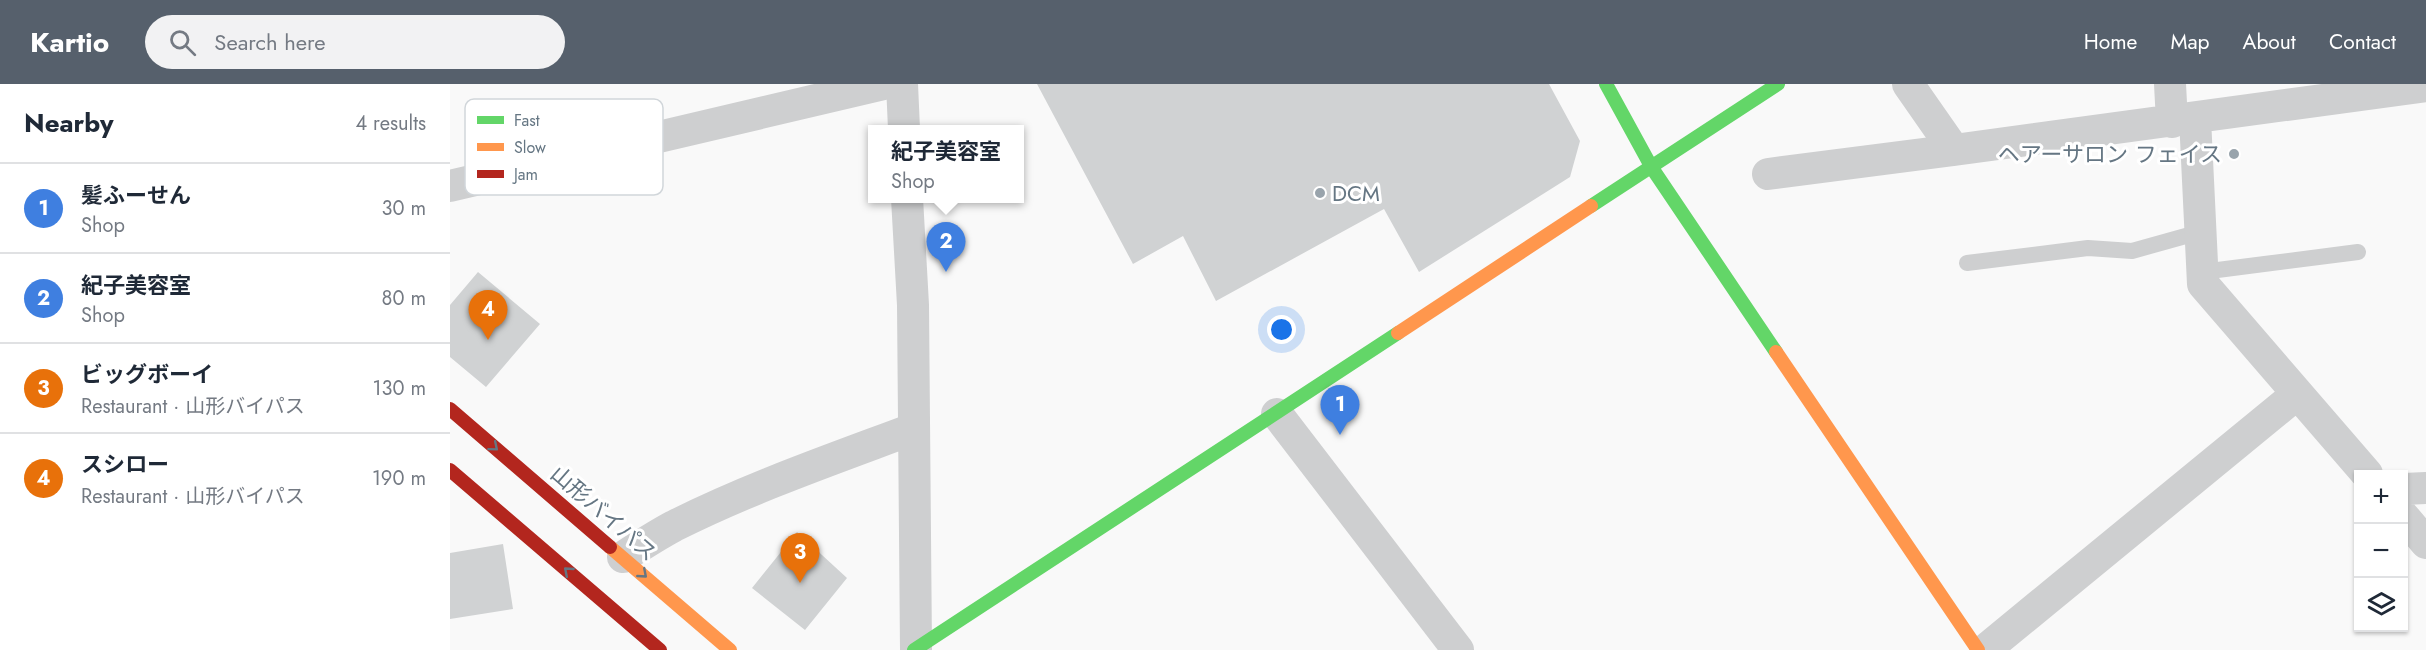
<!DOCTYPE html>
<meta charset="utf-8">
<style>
:root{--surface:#fff;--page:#f2f2f3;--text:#1f2937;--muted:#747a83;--line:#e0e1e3;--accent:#56606c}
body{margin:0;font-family:Jost,"Noto Sans JP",sans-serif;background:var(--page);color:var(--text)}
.controls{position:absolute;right:18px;bottom:18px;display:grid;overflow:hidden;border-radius:0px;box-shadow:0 2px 4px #0004}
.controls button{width:54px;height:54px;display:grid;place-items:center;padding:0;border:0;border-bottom:2px solid var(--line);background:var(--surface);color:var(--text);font:30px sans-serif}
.you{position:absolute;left:832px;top:246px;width:21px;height:21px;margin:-15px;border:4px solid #fff;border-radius:50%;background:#1a73e8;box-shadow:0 0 0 9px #1a73e833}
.badge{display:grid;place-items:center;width:39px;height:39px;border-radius:50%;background:var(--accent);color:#fff;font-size:20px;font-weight:700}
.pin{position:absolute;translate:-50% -50px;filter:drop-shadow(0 2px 3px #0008)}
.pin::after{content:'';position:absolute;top:32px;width:21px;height:18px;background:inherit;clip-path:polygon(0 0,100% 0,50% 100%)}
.popup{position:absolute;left:418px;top:41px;width:156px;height:78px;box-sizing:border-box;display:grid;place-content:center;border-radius:0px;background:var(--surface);filter:drop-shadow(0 2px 4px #0005);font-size:20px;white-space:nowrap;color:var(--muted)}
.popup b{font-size:22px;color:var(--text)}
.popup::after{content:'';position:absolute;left:50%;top:100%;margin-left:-12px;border:12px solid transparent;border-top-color:var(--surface)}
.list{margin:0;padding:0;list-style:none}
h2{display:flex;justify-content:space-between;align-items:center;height:78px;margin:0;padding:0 24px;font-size:26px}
h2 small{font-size:20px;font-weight:400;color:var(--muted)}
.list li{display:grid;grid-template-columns:39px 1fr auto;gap:18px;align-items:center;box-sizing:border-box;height:90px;padding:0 24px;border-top:2px solid var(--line)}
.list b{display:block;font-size:22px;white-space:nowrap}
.list p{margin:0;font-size:20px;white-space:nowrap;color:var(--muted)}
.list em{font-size:20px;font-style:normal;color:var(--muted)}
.icon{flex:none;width:33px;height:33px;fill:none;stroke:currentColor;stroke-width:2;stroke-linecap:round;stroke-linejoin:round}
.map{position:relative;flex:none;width:1976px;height:566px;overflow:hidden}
header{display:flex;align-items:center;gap:36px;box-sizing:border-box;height:84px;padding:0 30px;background:var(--accent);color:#fff}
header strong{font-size:28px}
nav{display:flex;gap:33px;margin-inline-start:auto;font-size:21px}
.search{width:420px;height:54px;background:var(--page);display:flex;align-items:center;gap:15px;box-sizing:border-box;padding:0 21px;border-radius:33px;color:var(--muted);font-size:22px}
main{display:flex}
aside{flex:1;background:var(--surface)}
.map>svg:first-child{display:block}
.building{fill:#d0d2d3}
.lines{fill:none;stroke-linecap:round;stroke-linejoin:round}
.lane{stroke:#cecfd0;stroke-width:16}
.street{stroke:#cecfd0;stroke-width:32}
.fast{stroke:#63d668;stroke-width:14}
.slow{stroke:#ff974d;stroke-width:14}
.jam{stroke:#b3261e;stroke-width:14}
.oneway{stroke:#657683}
.poi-dot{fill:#99a4ac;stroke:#fff;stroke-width:2}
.labels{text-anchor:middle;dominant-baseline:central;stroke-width:6;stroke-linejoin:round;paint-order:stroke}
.poi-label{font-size:22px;fill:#657683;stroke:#fff;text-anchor:end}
.street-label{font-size:22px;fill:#657683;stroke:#fff}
.key{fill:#fff;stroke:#d1d6da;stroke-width:1.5}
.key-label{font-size:16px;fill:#657683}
</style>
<header>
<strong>Kartio</strong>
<div class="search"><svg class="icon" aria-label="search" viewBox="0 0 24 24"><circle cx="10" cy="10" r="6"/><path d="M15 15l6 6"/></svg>Search here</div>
<nav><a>Home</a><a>Map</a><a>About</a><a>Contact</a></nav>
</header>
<main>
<aside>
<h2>Nearby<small>4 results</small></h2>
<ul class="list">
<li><span class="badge" style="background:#3f7fe0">1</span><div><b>髪ふーせん</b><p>Shop</p></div><em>30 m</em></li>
<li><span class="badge" style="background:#3f7fe0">2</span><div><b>紀子美容室</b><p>Shop</p></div><em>80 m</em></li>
<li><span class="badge" style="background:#e8710a">3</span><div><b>ビッグボーイ</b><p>Restaurant · 山形バイパス</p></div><em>130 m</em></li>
<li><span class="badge" style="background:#e8710a">4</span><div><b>スシロー</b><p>Restaurant · 山形バイパス</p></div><em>190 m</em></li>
</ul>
</aside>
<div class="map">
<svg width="1976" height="566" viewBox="0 0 1976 566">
<rect width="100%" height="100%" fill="#f9f9f9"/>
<path class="building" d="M587 0H1099L1130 57 1120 93 969 188 934 125 766 217 733 152 683 180Z
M28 188 90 240 36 303 0 273V221Z
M347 448 397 494 355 546 302 504Z
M53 460 63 525 0 535V469Z"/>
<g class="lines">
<path class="lane" d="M1517 179 1638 164 1682 167 1750 148
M1752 188 1908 168"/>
<path class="street" d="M452 0 454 45
M1458 0 1504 66 1976 2
M1720 0 1722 38
M1745 34 1753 200 1917 390
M1318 90 1504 66
M0 102 434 0
M457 114 463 221 466 565
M827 330 1008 566
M1954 405 1976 404
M1954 433 1976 459
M173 473C190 462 207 451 224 442 302 403 383 375 463 345
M1535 566 1847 310"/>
<path class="fast" d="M1156 0 1202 84 1326 268
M1141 122 1328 0
M464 566 948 249"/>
<path class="slow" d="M948 249 1141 122
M1326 268 1528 566
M160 463 280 566"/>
<path class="jam" d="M0 325 160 463
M0 386 210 566"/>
</g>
<defs><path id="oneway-chevron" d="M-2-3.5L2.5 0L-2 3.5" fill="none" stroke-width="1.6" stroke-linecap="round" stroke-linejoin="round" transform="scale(1.5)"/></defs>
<g class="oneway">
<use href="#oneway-chevron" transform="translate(44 363) rotate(40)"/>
<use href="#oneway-chevron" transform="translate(118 487) rotate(-139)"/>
<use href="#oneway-chevron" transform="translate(193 490) rotate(41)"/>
</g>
<g class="poi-dot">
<circle cx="1784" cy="70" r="6"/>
<circle cx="870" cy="109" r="6"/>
</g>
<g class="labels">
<g class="poi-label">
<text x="1772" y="70">ヘアーサロン フェイス</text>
<text x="882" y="109" text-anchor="start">DCM</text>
</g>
<g class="street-label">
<text transform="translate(154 429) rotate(41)">山形バイパス</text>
</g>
</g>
<rect x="15" y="15" width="198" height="96" rx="9" class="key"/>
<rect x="27" y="32" width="27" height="8" fill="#63d668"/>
<rect x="27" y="59" width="27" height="8" fill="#ff974d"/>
<rect x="27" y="86" width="27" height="8" fill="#b3261e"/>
<g class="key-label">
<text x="64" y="42">Fast</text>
<text x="64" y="69">Slow</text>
<text x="64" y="96">Jam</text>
</g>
</svg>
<div class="controls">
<button>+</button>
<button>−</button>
<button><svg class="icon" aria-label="layers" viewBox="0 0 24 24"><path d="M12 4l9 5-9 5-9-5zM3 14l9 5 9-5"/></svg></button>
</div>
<div class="you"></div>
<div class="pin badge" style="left:890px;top:351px;background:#3f7fe0">1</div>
<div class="pin badge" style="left:496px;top:188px;background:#3f7fe0">2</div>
<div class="popup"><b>紀子美容室</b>Shop</div>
<div class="pin badge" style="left:350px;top:499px;background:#e8710a">3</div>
<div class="pin badge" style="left:38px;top:256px;background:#e8710a">4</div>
</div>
</main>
